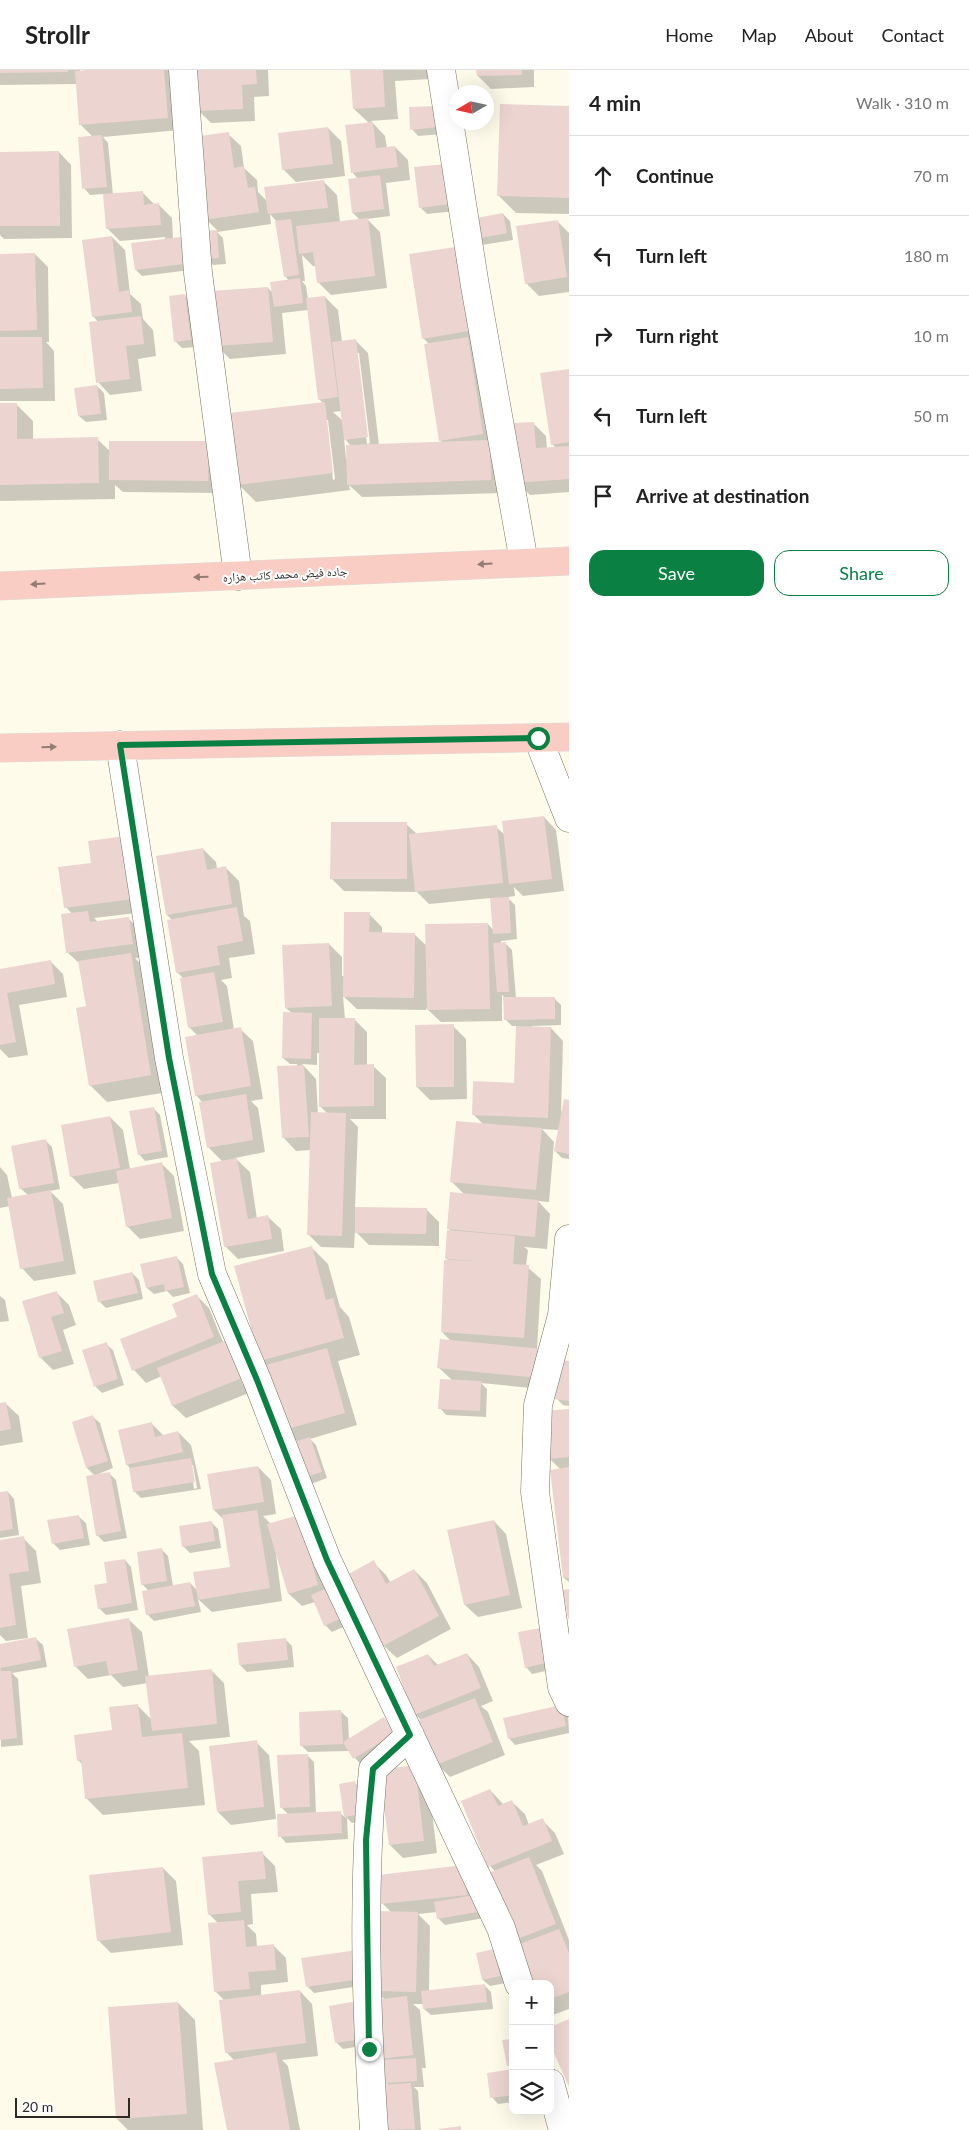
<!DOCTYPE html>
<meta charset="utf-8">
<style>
:root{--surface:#fff;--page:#f2f2f2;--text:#222;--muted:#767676;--line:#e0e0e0;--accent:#0b8043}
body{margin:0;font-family:Lato,"Noto Naskh Arabic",sans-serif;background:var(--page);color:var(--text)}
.controls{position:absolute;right:15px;bottom:15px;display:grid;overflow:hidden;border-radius:10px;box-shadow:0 5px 20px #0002}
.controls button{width:45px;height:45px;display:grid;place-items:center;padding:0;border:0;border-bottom:1px solid var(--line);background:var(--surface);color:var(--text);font:25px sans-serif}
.compass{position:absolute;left:449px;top:15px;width:45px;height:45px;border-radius:50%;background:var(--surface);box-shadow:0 5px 20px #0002;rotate:261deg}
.scale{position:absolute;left:15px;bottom:12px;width:115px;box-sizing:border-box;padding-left:5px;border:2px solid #2c2a23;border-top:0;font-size:14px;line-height:18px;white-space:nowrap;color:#2c2a23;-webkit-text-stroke:4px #fff;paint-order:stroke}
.stop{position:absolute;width:15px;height:15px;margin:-11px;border:4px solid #0b8043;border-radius:50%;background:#fff}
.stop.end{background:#0b8043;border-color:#fff;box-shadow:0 1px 5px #0008}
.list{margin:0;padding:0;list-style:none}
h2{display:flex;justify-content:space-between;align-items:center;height:65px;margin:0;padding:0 20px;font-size:21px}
h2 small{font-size:16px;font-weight:400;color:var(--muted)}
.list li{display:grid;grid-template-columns:32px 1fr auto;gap:15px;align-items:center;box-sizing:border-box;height:80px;padding:0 20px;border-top:1px solid var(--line)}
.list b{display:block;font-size:19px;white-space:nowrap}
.list em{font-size:16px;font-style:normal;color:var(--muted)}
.actions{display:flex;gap:10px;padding:15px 20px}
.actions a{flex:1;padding:11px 0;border:1px solid var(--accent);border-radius:15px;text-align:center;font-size:18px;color:var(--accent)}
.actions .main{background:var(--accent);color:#fff}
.icon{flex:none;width:28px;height:28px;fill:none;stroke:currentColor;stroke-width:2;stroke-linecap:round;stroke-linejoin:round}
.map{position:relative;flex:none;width:569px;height:2060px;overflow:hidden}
header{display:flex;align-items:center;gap:30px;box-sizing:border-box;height:70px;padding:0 25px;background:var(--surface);border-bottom:1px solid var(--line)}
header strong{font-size:24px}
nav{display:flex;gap:28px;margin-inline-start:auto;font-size:18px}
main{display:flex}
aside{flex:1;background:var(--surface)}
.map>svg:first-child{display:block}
.shadow{fill:#0003;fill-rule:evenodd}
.building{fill:#ecd5d1}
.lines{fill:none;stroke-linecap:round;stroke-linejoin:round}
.street-casing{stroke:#787462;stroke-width:29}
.primary-casing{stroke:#dddddc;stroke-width:29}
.street{stroke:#fff;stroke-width:28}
.primary{stroke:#f9cdc3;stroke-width:28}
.oneway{fill:#927c73}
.route{stroke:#0b8043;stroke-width:6}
.labels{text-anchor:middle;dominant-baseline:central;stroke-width:4;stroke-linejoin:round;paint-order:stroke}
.street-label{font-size:12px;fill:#2c2a23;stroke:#fff}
</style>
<header>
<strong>Strollr</strong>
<nav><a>Home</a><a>Map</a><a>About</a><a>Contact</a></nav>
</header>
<main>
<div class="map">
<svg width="569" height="2060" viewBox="0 0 569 2060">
<rect width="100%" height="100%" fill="#fffbeb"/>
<path class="shadow" d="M0 0H80V2L90 0H168L176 8 180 60 103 67 108 73 113 125 142 122 155 135H159L172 148 173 169 180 168 187 175 190 200 142 206 136 200 166 167 120 171 107 158 104 124 90 125 84 118 93 67 81 55 77 14 0 15Z
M196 0H268L269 26 254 27 255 51 211 53 198 40Z
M351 0H429L430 9 395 11 398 49 371 51 385 66 387 78 395 77 408 90 410 110 386 113 390 146 367 149 380 162 387 218 331 225 318 212 316 196H313L302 185 305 211H302L306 216 308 229 325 227 338 240 342 272 355 270 368 283 379 375 443 373 440 370 429 274 423 268 455 178 503 423 362 427 349 415 350 420 256 432 239 415 323 333 319 329 308 240 282 243 286 284 230 289 217 276 268 218 273 223 289 211 285 206 278 153 270 144 271 154 217 162 223 168 226 194 213 195 207 188 204 162 218 161 206 149 228 64 241 76 244 98 257 110 258 122 267 131 324 112 337 125 340 152 360 150 353 143 358 109 352 102 369 53 354 39ZM356 283H359L370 373 367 374ZM341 341 343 351 333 342ZM326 350H328L335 409 333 410ZM344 368 351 376 348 389H346Z
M478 0H534V17L491 19 478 6Z
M501 36 569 37V144L516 143 499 126Z
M435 37 443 64 418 66 412 59Z
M328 58 341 71 345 106 296 112 283 99Z
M59 82 71 95 72 168 4 169 0 165V83Z
M415 98 456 141 427 144 420 137Z
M503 144 510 151 513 170 482 175 476 168Z
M557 151 569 163V222L539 226 526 213Z
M112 167 125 180 130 224 141 234 143 249 153 260 156 286 138 289 142 321 110 325 98 312V252L93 246Z
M35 184 48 197 49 272H46L54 281 55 331H0V185Z
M184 225 191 232 197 277 182 278 175 271Z
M569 300V422L530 425 517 412 533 353 546 366 547 379 556 378 552 374 542 304Z
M97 316 104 323 107 350 86 352 79 346Z
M0 334H16L33 351V370L97 369 110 381 208 373 221 423 123 422 115 415V429L0 431Z
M544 747 556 760 564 821 523 826 514 817 515 826 507 827 515 835 517 869 501 871V874L505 873 512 880 516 928H554L561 935V955L532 956V958H551L563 971 561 1043 565 1031H569V1089L562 1088 555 1081 559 1060 542 1059 554 1072 549 1132 538 1131 550 1144 547 1179 524 1177 528 1180 526 1196 541 1209 537 1280 552 1320 481 1313 487 1319 486 1347 446 1345 440 1338 453 1311 438 1297 451 1271 442 1262 449 1191 446 1188 452 1162 449 1159 464 1124 452 1112 483 1054 473 1044 516 1014 518 956H512L505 949V928L502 925V951L441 952 426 938V940L357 939 343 926 345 949H354L367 962V996H373L386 1008V1049H350L358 1057 355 1138 426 1139 439 1152V1176L369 1175 355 1161 354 1178 321 1177 308 1164 311 1080 296 1081 284 1068 297 996V994H290L283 988 292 943 286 938 283 876 329 874 342 887V906H345L369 844 382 857V864H414L427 876 488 854 494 861 491 828 429 834 417 822 344 821 331 808 406 754 417 764 496 757 505 765ZM317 983H320L319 1035 328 1044H318L316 1009 302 994 317 995Z
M203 779 216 792 217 799 226 798 239 811 244 846 250 851 255 884 229 888 232 908 221 910 227 916 234 960 240 959 253 971 263 1029 251 1031 258 1038 265 1082 235 1088 250 1102 257 1149 268 1147 281 1159 284 1181 238 1189 225 1176 223 1092 208 1077 203 1033 196 1025 198 966 189 957 183 908 177 902 172 850 167 845 157 787Z
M93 794 153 841 94 848 98 852 128 848 141 861 145 887 135 888 148 901 168 1022 107 1032 90 1015 87 937 80 894 67 882 72 844 66 837Z
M50 891 63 904 67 927 19 935 28 985 9 988 0 979V900Z
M453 956 466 969 467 1029 430 1030 417 1017Z
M153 1038 160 1045 168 1087 145 1091 139 1084Z
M110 1047 123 1060 130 1099 161 1093 174 1106 184 1161 140 1169 127 1156 119 1113 84 1119 71 1106Z
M45 1070 52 1077 60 1119 50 1121 63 1134 76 1204 34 1211 22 1198 10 1136 0 1138V1097L7 1105 12 1128 28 1125 20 1118Z
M311 1177 328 1194 340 1237 349 1247 360 1285 338 1291 357 1355 310 1369 316 1375 327 1408 311 1414 298 1372 285 1359 268 1298 261 1290Z
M176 1187 183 1194 190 1223 173 1227 167 1221 154 1224 147 1218 142 1195Z
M132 1203 139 1210 143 1229 106 1238 100 1232 95 1212Z
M56 1222 69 1235 76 1255 63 1260 74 1294 53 1300 40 1287Z
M0 1226 5 1230 9 1251 0 1252Z
M197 1226 209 1238 223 1272 226 1271 239 1284 254 1321 186 1348 173 1336 162 1306 146 1313 134 1300 121 1270 179 1247 174 1235ZM231 1285H234L245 1314 243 1315Z
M106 1274 113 1280 124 1315 102 1323 95 1316Z
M563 1291 569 1293V1336L563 1335 557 1329Z
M6 1334 19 1346 23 1372 0 1376V1335Z
M569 1340V1512L564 1508 561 1400 550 1389 546 1342Z
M93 1347 100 1353 113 1398 96 1405 109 1403 116 1410 127 1468 104 1472 97 1465 95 1406 87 1398 73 1353Z
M151 1353 164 1366 178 1362 191 1375 201 1419 141 1428 134 1421 130 1398 127 1395 120 1361ZM191 1395H193L197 1418 194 1419Z
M258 1397 271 1410 276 1444 263 1446 271 1454 299 1447 348 1555 332 1562 325 1555 315 1532 302 1536 289 1524 275 1476 282 1531 212 1542 198 1529 201 1542 154 1551 147 1544 149 1521 143 1515 138 1483 161 1479 168 1486 173 1516 190 1513 198 1521 232 1498 224 1450 214 1440Z
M8 1422 14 1429 19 1465 0 1468V1423Z
M79 1447 86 1453 90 1475 60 1480 53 1473Z
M494 1451 506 1464 522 1538 478 1547 465 1535Z
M211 1452 218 1459 221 1478 190 1483 183 1476Z
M23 1468 36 1481 41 1513 21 1516 28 1568 6 1571 0 1565V1471Z
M125 1490 131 1497 138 1540 106 1545 99 1538 108 1515Z
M373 1492 386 1505 391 1513 414 1500 427 1513 451 1559 397 1588 384 1576 347 1506Z
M129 1550 142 1562 149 1607 211 1600 224 1613 230 1667 189 1671 199 1681 205 1735 103 1745 86 1728 83 1695 78 1690 113 1661 137 1635 152 1650 148 1613 123 1617 111 1605 88 1609 75 1596Z
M519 1563 559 1598 532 1604 526 1597Z
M36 1569 43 1575 47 1597 12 1603 18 1609 23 1675 1 1677 0 1575Z
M285 1569 292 1576 294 1597 247 1602 240 1595Z
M467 1584 479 1597 493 1631 481 1636 488 1642 505 1685 450 1707 437 1694 420 1649 415 1644 428 1585 438 1595Z
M341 1642 348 1648 349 1670 383 1648 400 1671 361 1695 349 1681 308 1682 301 1675Z
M568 1643 569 1663 515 1675 509 1668 504 1649Z
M256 1672 269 1685 276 1749 231 1755 218 1742Z
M307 1685 314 1692 316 1744 340 1743 346 1748 340 1715 355 1713 361 1719 367 1751 352 1753 347 1748 348 1769 286 1773 280 1766 289 1745 282 1738Z
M381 1701 428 1710 437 1783 403 1788 390 1775Z
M490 1720 504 1735 512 1732 525 1744 529 1755 542 1750 555 1763 564 1784 536 1795 542 1801 569 1870V1939L550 1946V1914H528L495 1801 490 1796Z
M262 1783 275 1796 278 1822 251 1824 253 1854 247 1855 256 1864 257 1877 273 1875 286 1888 288 1912 261 1915V1926L300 1921 312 1934 318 1986 282 1990 288 1996 300 2060H228L235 1991 226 1982 224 1930 215 1921 218 1853 209 1844Z
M464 1797 484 1848 445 1855 438 1848 437 1842 418 1844 430 1856 429 1921 484 1915 491 1922 493 1939 431 1945 424 1939V1934H413L420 1940 426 1998H422L424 2017H414L418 2021 421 2060H385L389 2016 385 2012 383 1991 385 1930 376 1921 391 1842 382 1833Z
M163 1798 176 1811 183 1875 111 1883 98 1870Z
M494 1880 506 1913 490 1916 483 1910Z
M363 1888 367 1915 314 1923 307 1916Z
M178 1933 195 1950 203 2060H128L117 2049Z
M363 1939 368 1975 343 1979 336 1972Z
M513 2000V2032L498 2034 492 2027Z"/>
<path class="building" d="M0 0H68V2L0 3Z
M90 0H164L168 48 79 55 75 1Z
M195 0H256L257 14 242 15 243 39 197 41Z
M350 0H383L385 37 353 39Z
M476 0H522V5L477 6Z
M500 34 569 36V128L497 126Z
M436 36 437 57 410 60 409 37Z
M373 52 376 78 395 76 398 97 351 103 345 55Z
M328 57 333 94 282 100 278 63Z
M229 62 234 98 244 96 248 118 255 117 259 142 204 150 192 67Z
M102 65 107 117 82 119 78 67Z
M59 81 60 156H0V82Z
M446 94 450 134 419 138 414 97Z
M380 105 384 139 352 143 348 109Z
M324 110 328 138 268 144 264 117Z
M143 121 144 135 159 133 161 155 106 159 103 124Z
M503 143 507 163 475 169 471 149Z
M368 148 375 206 317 213 313 182 299 184 296 156Z
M291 149 299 205 284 207 275 151Z
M558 150 567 207 525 214 516 156Z
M217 160 219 188 206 189 203 161Z
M112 166 119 222 129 220 132 242 92 247 82 170Z
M181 167 184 194 135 200 131 173Z
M455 177 469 261 422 269 409 184Z
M35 183 37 260 0 261V184Z
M300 208 303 233 274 237 270 212Z
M268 217 273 272 216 276 211 221Z
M185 224 191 270 174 272 169 226Z
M325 226 338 327 318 330 306 228Z
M141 246 144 274 126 276 130 309 96 313 89 252Z
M0 267H42L43 318 0 319Z
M468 267 483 364 439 371 424 274Z
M356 269 368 367 344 370 332 272Z
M569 299V372L551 375 540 303Z
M97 315 101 344 78 346 74 318Z
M325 332 333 403 238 415 229 343Z
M0 333H17V369L98 367 99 413 0 415Z
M534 352 536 378 569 376V409L516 413 512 353Z
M490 370 491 410 347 415 346 375Z
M109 371H209L208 411 109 410Z
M544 746 552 809 509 814 502 751Z
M331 752H407V809H330Z
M497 755 503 813 415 822 409 764Z
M133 765 141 828 64 838 58 797 91 793 88 771Z
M203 778 207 800 226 796 232 834 166 845 156 786Z
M509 827 511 863 493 864 490 828Z
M237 837 243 871 217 876 220 895 176 903 167 850Z
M88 841 90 852 129 847 133 874 66 883 61 844Z
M344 842H370L369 862 415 863 414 928 343 927Z
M488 853 490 939 427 940 425 854Z
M506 872 509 922H497L493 873Z
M329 873 332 936 285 938 282 875Z
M131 883 151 1005 89 1016 76 938 86 936 78 891Z
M51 890 55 914 7 923 16 972 0 975V899Z
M214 902 223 952 188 958 180 908Z
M503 927H555V949L504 950Z
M283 942 312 943 311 989 282 988Z
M319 948H355L354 995 374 994V1036L319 1037Z
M454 954V1017H416L415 955Z
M516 956 551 957 548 1048 472 1045 473 1011 514 1013Z
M241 957 251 1016 195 1026 185 967Z
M304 995 309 1067 282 1068 277 996Z
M246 1024 253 1070 207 1078 199 1032Z
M564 1029 569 1030V1084L554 1081Z
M154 1037 162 1081 138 1085 129 1041Z
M311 1042 346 1043 342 1166 307 1165Z
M110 1046 120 1098 70 1107 61 1055Z
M456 1051 542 1058 536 1120 450 1112Z
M46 1069 54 1113 19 1119 11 1076Z
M237 1088 248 1149 268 1145 272 1169 224 1177 210 1093Z
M162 1092 172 1148 126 1157 116 1101Z
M51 1120 64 1191 20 1199 7 1128Z
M450 1122 538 1130 535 1167 447 1159Z
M355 1137 427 1138 426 1164 355 1163Z
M447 1160 515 1166 513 1194 529 1195 524 1268 441 1262 444 1190 478 1191 445 1189Z
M312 1176 326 1230 333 1228 344 1268 260 1291 234 1196Z
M177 1186 184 1217 165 1221 164 1214 146 1218 140 1194Z
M132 1202 138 1223 98 1232 93 1211Z
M57 1221 64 1243 51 1247 62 1281 39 1288 22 1231Z
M197 1224 214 1267 132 1301 120 1269 177 1247 172 1234Z
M440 1269 542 1279 539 1308 437 1298Z
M227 1270 242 1308 172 1336 157 1298Z
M107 1272 118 1309 94 1317 82 1280Z
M327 1278 345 1343 284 1360 266 1295Z
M562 1290 569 1291V1331L555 1329Z
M440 1309 481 1311 480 1341 438 1339Z
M6 1332 11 1359 0 1361V1333Z
M569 1339V1387L549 1389 544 1341Z
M93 1345 108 1391 86 1398 72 1352Z
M152 1352 155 1367 178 1361 183 1382 126 1395 118 1360Z
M310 1367 322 1402 303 1408 291 1373Z
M191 1388 195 1412 133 1422 129 1398Z
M258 1396 264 1432 213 1440 207 1404Z
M569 1397V1508H563L550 1400Z
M110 1402 121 1461 96 1466 86 1406Z
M8 1421 13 1459 0 1461V1422Z
M257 1440 270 1518 198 1530 193 1502 230 1497 222 1445Z
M79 1445 84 1468 52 1474 47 1450Z
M299 1445 318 1515 288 1524 267 1454Z
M494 1450 510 1525 464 1535 447 1460Z
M212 1451 215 1471 182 1477 179 1456Z
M24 1466 29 1501 9 1504 16 1555 0 1558V1470Z
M162 1478 167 1511 141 1515 137 1482Z
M125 1489 132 1533 98 1539 94 1515 107 1513 104 1492Z
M374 1490 386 1514 414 1499 439 1546 383 1576 345 1506Z
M190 1512 195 1536 146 1545 142 1521Z
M329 1517 342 1548 324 1556 311 1525Z
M569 1519V1549H568L563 1520Z
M129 1548 138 1600 109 1605 106 1591 74 1597 67 1559Z
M546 1557 553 1591 525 1598 518 1562Z
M36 1567 41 1590 0 1598V1574Z
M286 1568 288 1590 239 1595 237 1573Z
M467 1583 481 1618 414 1645 396 1597 428 1584 434 1596Z
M212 1599 217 1654 152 1661 145 1606Z
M0 1601H11L17 1668 0 1670Z
M475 1628 493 1672 436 1695 419 1650Z
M138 1634 142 1667 182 1663 188 1718 85 1729 81 1690 77 1691 74 1665 112 1660 109 1637Z
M561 1635 566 1656 508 1669 503 1648Z
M341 1640 343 1672 384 1647 394 1664 353 1689 343 1672V1674L300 1676 299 1642Z
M257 1670 264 1737 217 1742 209 1676Z
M308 1684 310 1737 280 1738 277 1685Z
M415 1695 424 1771 389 1775 379 1700Z
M355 1711 361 1744 344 1747 339 1714Z
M490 1719 498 1736 512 1730 523 1756 543 1748 552 1771 488 1797 461 1731Z
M341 1741 342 1763 278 1767 277 1744Z
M263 1781 266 1809 238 1811 241 1842 208 1845 202 1787Z
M529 1787 556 1854 512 1871 486 1804Z
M464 1795 467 1825 381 1834 378 1805Z
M163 1797 171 1862 97 1871 89 1805Z
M475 1825 478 1842 437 1849 434 1832Z
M376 1841 418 1842 416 1922 375 1921Z
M244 1850 246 1877 274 1874 276 1900 248 1902 250 1919 214 1922 208 1853Z
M559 1859 569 1883V1922L550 1929V1914H527L512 1877Z
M494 1879 500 1906 482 1910 476 1883Z
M357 1880 361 1909 306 1917 301 1888Z
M485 1914 487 1932 423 1939 421 1921Z
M300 1920 306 1973 225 1983 219 1930Z
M407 1926 413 1985 379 1989 373 1930Z
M357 1931 363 1969 335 1973 329 1936Z
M178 1932 187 2044 116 2049 108 1937Z
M569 1949V2017L550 1974V1957Z
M513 1969V1995L507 1996 502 1970Z
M276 1982 290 2060H227L214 1993Z
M416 1988 417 2011 384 2013 382 1990Z
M513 1999V2025L490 2028 487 2003Z
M411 2013 415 2059 384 2060 380 2015Z
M461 2056V2060H439V2059Z"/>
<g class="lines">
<g class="street-casing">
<path id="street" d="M183 0 198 203 238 506
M441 0 475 216 524 492
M538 668 569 748
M120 675 169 988 212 1204 257 1310 327 1490 501 1858 519 1914
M569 1169 562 1245 538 1335 535 1422 562 1617 569 1632
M550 2013 563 2060
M374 2060C366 1940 362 1819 373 1699L410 1665"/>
</g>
<g class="primary-casing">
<path id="primary" d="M0 516 569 491
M0 678 569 667"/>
</g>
<use href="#street" class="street"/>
<use href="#primary" class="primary"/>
</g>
<defs><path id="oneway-solid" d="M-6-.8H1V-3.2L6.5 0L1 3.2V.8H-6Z" transform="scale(1.25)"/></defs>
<g class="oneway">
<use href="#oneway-solid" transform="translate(485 494) rotate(177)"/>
<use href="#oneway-solid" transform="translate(201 507) rotate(178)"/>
<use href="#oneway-solid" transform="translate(38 514) rotate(177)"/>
<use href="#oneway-solid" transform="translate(49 677) rotate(-2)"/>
</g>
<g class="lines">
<path class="route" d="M369 1979 366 1770 373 1699 410 1665 327 1490 257 1310 212 1204 169 988 120 675 538 668"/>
</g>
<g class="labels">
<g class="street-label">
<text transform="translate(285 504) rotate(-3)">جاده فیض محمد کاتب هزاره</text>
</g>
</g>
</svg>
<div class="controls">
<button>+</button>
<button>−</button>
<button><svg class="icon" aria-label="layers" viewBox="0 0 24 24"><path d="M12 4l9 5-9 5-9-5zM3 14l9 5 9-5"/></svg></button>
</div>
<svg class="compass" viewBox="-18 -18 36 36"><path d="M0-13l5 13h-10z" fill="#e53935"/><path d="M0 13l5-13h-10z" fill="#767676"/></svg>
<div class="scale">20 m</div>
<div class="stop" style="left:538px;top:668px"></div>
<div class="stop end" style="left:369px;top:1979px"></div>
</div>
<aside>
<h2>4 min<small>Walk · 310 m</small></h2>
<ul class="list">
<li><svg class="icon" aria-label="ahead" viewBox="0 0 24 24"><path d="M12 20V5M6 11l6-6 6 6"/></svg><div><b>Continue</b></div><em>70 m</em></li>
<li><svg class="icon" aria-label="left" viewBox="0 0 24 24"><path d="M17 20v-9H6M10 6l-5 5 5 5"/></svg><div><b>Turn left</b></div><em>180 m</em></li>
<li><svg class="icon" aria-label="right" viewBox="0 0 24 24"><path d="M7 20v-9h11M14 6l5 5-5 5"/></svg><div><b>Turn right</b></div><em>10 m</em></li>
<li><svg class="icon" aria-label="left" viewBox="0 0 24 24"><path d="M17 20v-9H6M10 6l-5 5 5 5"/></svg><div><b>Turn left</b></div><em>50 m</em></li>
<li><svg class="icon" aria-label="arrive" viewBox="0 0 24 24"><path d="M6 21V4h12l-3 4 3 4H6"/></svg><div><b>Arrive at destination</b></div></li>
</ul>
<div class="actions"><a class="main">Save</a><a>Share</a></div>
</aside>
</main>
